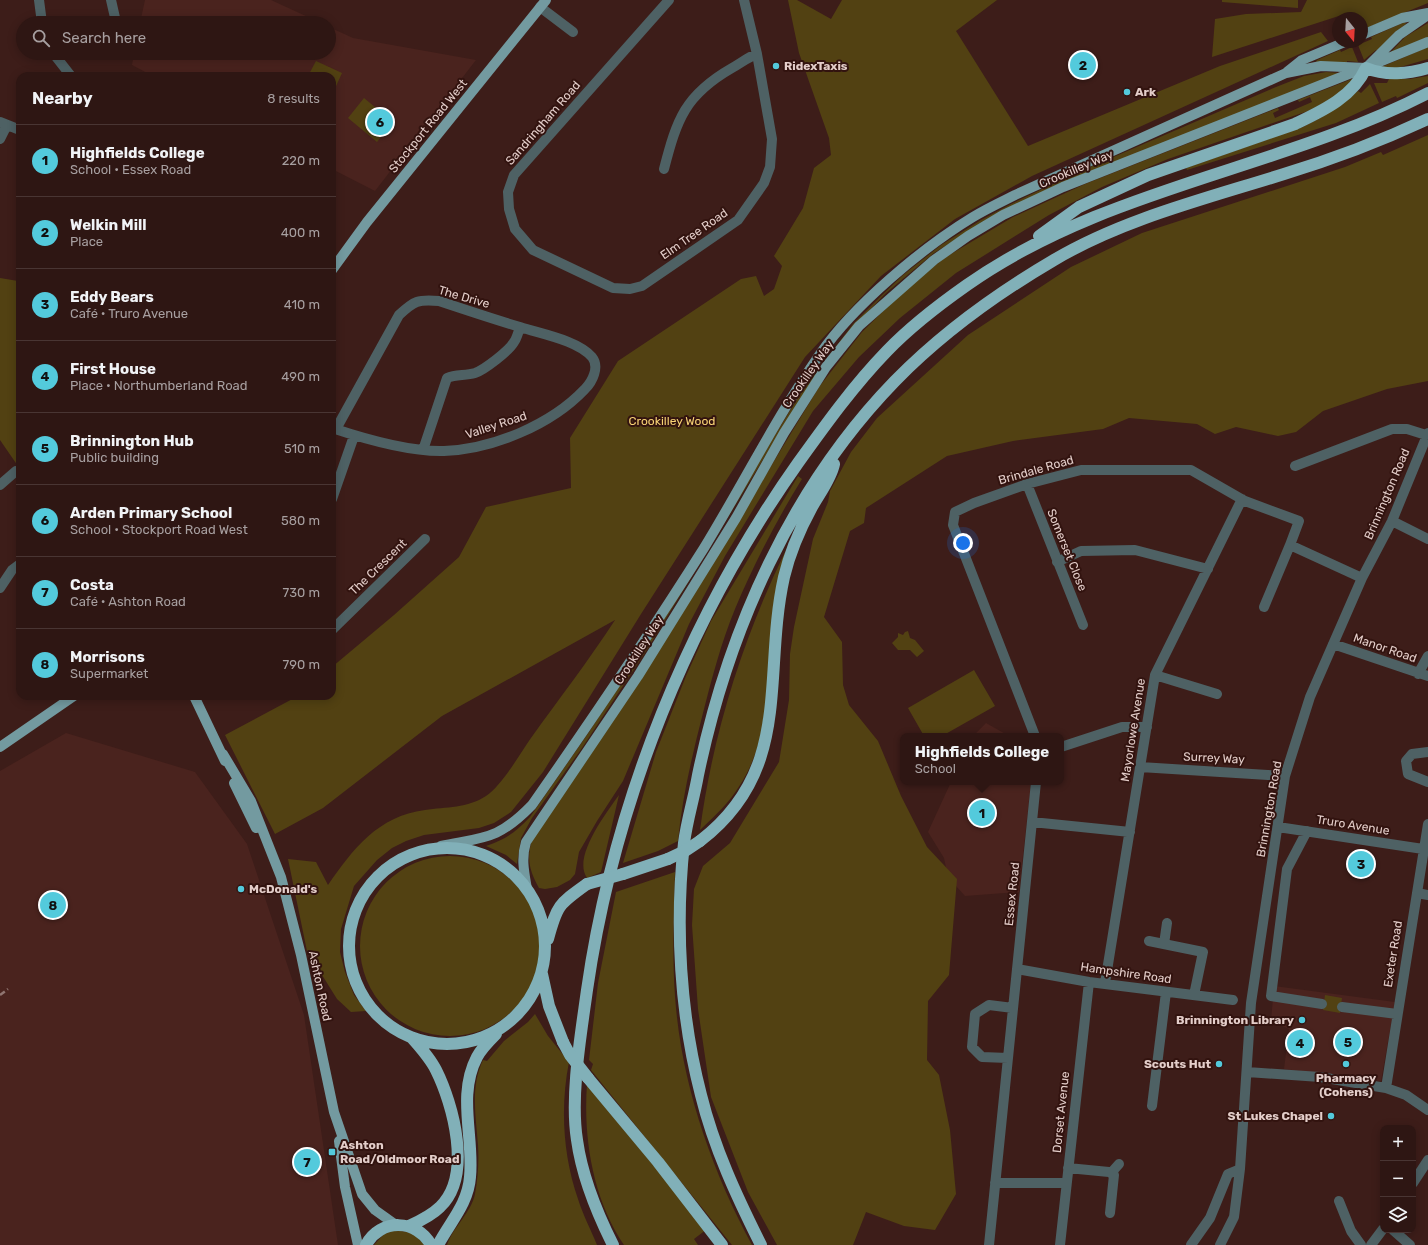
<!DOCTYPE html>
<meta charset="utf-8">
<style>
:root{--surface:#2e1613;--page:#361f1c;--text:#f1f3f6;--muted:#a79fa0;--line:#493533;--accent:#53cadc}
body{margin:0;font-family:Rubik,sans-serif;background:var(--page);color:var(--text)}
.controls{position:absolute;right:12px;bottom:12px;display:grid;overflow:hidden;border-radius:8px;box-shadow:0 2px 10px #0003}
.controls button{width:36px;height:36px;display:grid;place-items:center;padding:0;border:0;border-bottom:1px solid var(--line);background:var(--surface);color:var(--text);font:20px sans-serif}
.compass{position:absolute;left:1332px;top:12px;width:36px;height:36px;border-radius:50%;background:var(--surface);box-shadow:0 2px 10px #0003;rotate:162deg}
.you{position:absolute;left:963px;top:543px;width:14px;height:14px;margin:-10px;border:3px solid #fff;border-radius:50%;background:#1a73e8;box-shadow:0 0 0 6px #1a73e833}
.badge{display:grid;place-items:center;width:26px;height:26px;border-radius:50%;background:var(--accent);color:#111;font-size:13px;font-weight:700}
.pin{position:absolute;translate:-50% -50%;border:2px solid #fff;box-shadow:0 1px 4px #0006}
.popup{position:absolute;left:900px;top:733px;width:164px;height:52px;box-sizing:border-box;display:grid;place-content:center;border-radius:8px;background:var(--surface);filter:drop-shadow(0 1px 3px #0005);font-size:13px;white-space:nowrap;color:var(--muted)}
.popup b{font-size:15px;color:var(--text)}
.popup::after{content:'';position:absolute;left:50%;top:100%;margin-left:-8px;border:8px solid transparent;border-top-color:var(--surface)}
.list{margin:0;padding:0;list-style:none}
h2{display:flex;justify-content:space-between;align-items:center;height:52px;margin:0;padding:0 16px;font-size:17px}
h2 small{font-size:13px;font-weight:400;color:var(--muted)}
.list li{display:grid;grid-template-columns:26px 1fr auto;gap:12px;align-items:center;box-sizing:border-box;height:72px;padding:0 16px;border-top:1px solid var(--line)}
.list b{display:block;font-size:15px;white-space:nowrap}
.list p{margin:0;font-size:13px;white-space:nowrap;color:var(--muted)}
.list em{font-size:13px;font-style:normal;color:var(--muted)}
.icon{flex:none;width:22px;height:22px;fill:none;stroke:currentColor;stroke-width:2;stroke-linecap:round;stroke-linejoin:round}
.map{position:relative;flex:none;width:1428px;height:1245px;overflow:hidden}
.search{position:absolute;background:var(--surface);box-shadow:0 2px 10px #0003;left:16px;top:16px;width:320px;height:44px;display:flex;align-items:center;gap:10px;box-sizing:border-box;padding:0 14px;border-radius:22px;color:var(--muted);font-size:15px}
.panel{position:absolute;background:var(--surface);box-shadow:0 2px 10px #0003;left:16px;top:72px;width:320px;height:628px;border-radius:12px}
.map>svg:first-child{display:block}
.built{fill:#4a231e}
.green{fill:#524112}
.lines{fill:none;stroke-linecap:round;stroke-linejoin:round}
.minor{stroke:#4e6164;stroke-width:10}
.major{stroke:#739aa0;stroke-width:10}
.highway{stroke:#81b0b8;stroke-width:12}
.rail{stroke:#8f7470;stroke-width:2.5;stroke-dasharray:6 3;stroke-linecap:butt}
.highway-bridge{stroke:#81b0b8;stroke-width:12}
.poi-dot{fill:#53cadc;stroke:#32130f;stroke-width:1.5}
.labels{text-anchor:middle;dominant-baseline:central;stroke-width:4;stroke-linejoin:round;paint-order:stroke}
.poi-label{font-size:12px;font-weight:bold;fill:#e4ceca;stroke:#32130f;text-anchor:start}
.street-label{font-size:12px;fill:#e4ceca;stroke:#32130f}
.park-label{font-size:12px;fill:#f8d375;stroke:#32130f}
</style>
<div class="map">
<svg width="1428" height="1245" viewBox="0 0 1428 1245">
<rect width="100%" height="100%" fill="#3d1d19"/>
<path class="built" d="M145 0H271L321 23H140Z
M329 27 353 38 476 60 375 191 332 169V76H153L132 65 134 53H329Z
M986 723 1009 736H973Z
M66 733 195 772 247 844 304 1015 338 1245H0V771Z
M951 782H1031L1019 892 965 896 948 877 944 858 928 832Z
M1274 986 1395 1002 1381 1081 1284 1069 1289 1029 1271 1021Z"/>
<path class="green" d="M788 0H797L831 19 842 0H997L956 31 1028 146 1220 66 1321 32 1328 41 1032 176 955 219 881 276 805 357 641 614 543 772 511 812 494 823 479 828 424 835 406 841 392 848 377 860 354 886 341 929 340 952 345 972 354 995 366 1011 351 1012 337 999 307 951 288 859 316 862 328 885C353 849 378 816 425 810 446 807 468 808 486 796 503 784 519 755 531 738 559 699 589 660 615 620L442 716 323 808 275 834 225 735 298 696H332V667L394 615 459 557 486 507 571 488 570 438 618 361 741 279 756 276 764 296 774 289 782 266 774 256 803 208 814 168 831 155 829 138 799 53Z
M1222 0H1298V8L1222 2Z
M1307 0H1428V3L1362 30V18H1348L1345 14 1212 57 1215 19 1246 14 1301 12Z
M1405 22 1406 24 1394 33 1378 51 1376 50 1364 60 1358 45 1372 39 1371 37Z
M1428 23V37L1389 54 1405 37Z
M1352 47 1358 62 1347 61V64L1316 62 1317 60 1340 50 1341 52Z
M1428 47V59L1397 68H1379Z
M316 61 342 73 332 95V76H308Z
M1326 72 1340 73 1001 211 934 253 886 293 858 322 797 404 648 648 582 748 532 818 521 838 517 864 506 855 486 846C506 839 516 832 530 817L589 732 661 621 802 391 853 324 881 296 903 275 941 245 981 220 1011 204 1074 174 1276 87 1304 76Z
M1428 76V83L1397 98 1396 96 1382 102 1374 83H1387L1389 79H1410Z
M1357 77 1333 98 1308 111 1168 159 1102 187 1049 215 956 273 900 318 859 357 813 411 725 556 689 624 623 781 597 821 579 852 575 874 570 880 557 887 545 889 539 888C530 872 526 859 532 840L670 633 819 387 862 332 912 283 946 257 1013 217 1085 184 1278 108 1279 110 1273 113 1275 118 1312 102 1310 97 1299 102 1298 100Z
M1370 84 1379 103 1336 123 1187 170 1186 168 1303 127 1322 117 1358 91 1361 93Z
M364 98 393 122 377 142 348 118Z
M1428 135V381L1387 389 1323 411 1296 432 1278 436 1236 427 1215 434 1197 424 1129 418 1103 429 1013 441 947 456 866 508 864 523 850 531 824 617 842 642 843 685 849 705 878 741 901 796 927 847 957 879 949 975 928 1001 927 1060 939 1075 950 1130 956 1194 935 1230 904 1226 866 1212 853 1245H777L748 1192 711 1097 698 1009 692 925 694 889 703 866 730 843 779 762 789 700 790 654 794 627 813 539 828 502 830 491 851 452 877 418 968 335 1071 267 1142 233 1345 167 1381 152 1383 155Z
M0 278 18 281 20 292V469L0 440Z
M798 476 802 479C776 521 754 564 735 609 721 643 712 678 703 713 692 756 682 798 678 841L658 851 623 863 656 752 686 676 711 621Z
M786 550C780 570 775 590 773 610 767 668 773 734 740 785 729 803 715 816 700 830 713 733 743 638 786 550Z
M908 631 910 638 915 640 924 651 917 657 910 650H898L892 643 898 637V633L903 635 905 632Z
M974 670 995 706 942 736H924L908 708Z
M619 795 601 872 587 878C572 857 607 812 619 795Z
M360 946a90 90 0 1 1 180 0a90 90 0 1 1-180 0Z
M675 872C674 913 672 955 675 996 681 1083 711 1169 752 1245H732L591 1070 593 1064 589 1060 598 983 616 892Z
M1325 995 1342 998 1340 1013 1323 1010Z
M535 1014 548 1036 569 1062C560 1107 563 1156 578 1199 583 1215 591 1230 597 1245H447C453 1227 471 1213 475 1194 478 1178 479 1161 478 1145 476 1117 470 1087 483 1060L487 1061 504 1041 528 1022Z
M587 1084 707 1229 694 1239 698 1245H624C593 1199 583 1139 587 1084Z
M394 1230 413 1233 425 1245H374L384 1234Z"/>
<g class="lines">
<path class="minor" d="M39 0 42 23
M111 0 116 22
M669 0 514 175 508 192 509 209 515 229 533 250 613 288 630 289 642 286 738 220 764 183 770 167 772 139 757 54 744 0
M540 7 573 32
M53 53 71 76
M0 122 20 130
M0 139 7 125
M664 169C677 119 685 95 732 68 741 63 748 57 757 54
M332 428C365 439 410 452 444 451 493 449 551 425 585 389 592 382 600 367 592 357 577 340 541 334 520 327 493 319 466 310 439 301 418 299 414 301 399 315L336 429
M423 450 447 378C456 374 465 376 475 373 484 370 509 351 514 342 517 338 518 332 520 328
M1295 466 1392 429H1407L1426 435
M1027 484 1083 625
M0 485 16 471
M332 499 354 436
M1392 521 1428 539
M1057 562 1081 551 1135 550 1208 569
M0 588 12 570 20 564
M1264 607 1290 545
M332 630 425 539
M1333 644 1428 676
M1418 674 1428 656
M1155 675 1217 694
M1035 736 953 525 955 512 974 503 1027 484 1081 470H1191L1245 501 1299 521 1290 545 1362 578
M1061 747 1122 727H1147
M1428 752 1412 754 1406 761 1408 774 1428 782
M1140 767 1285 776
M1032 822 1130 832
M1278 827 1423 849
M1307 831 1287 869 1271 996 1322 1004
M1417 893 1428 895
M1149 941 1203 952 1194 995
M1164 944 1167 923
M1017 969 1089 982 1233 1000
M1105 983 1155 675 1242 499
M1342 1007 1397 1014
M1008 1058 982 1057 972 1047 975 1014 989 1005 1013 1008
M1247 1072 1320 1077 1386 1088 1406 1095 1428 1110
M1386 1088 1428 824
M1152 1106 1166 992
M1068 1168 1109 1172 1114 1175 1110 1213
M1111 1173 1119 1164
M995 1183H1066
M1413 1183 1428 1160
M1339 1201 1351 1231 1361 1245
M1393 1230 1410 1245
M989 1245 1036 782
M1060 1245 1089 982
M1191 1245 1210 1218 1228 1174 1240 1169
M1220 1245 1234 1217 1240 1169 1251 1003 1285 776 1310 697 1362 578 1392 521 1428 433
M1371 1245 1383 1229"/>
<path class="major" d="M1362 35 1402 18 1428 13
M1374 64 1428 42
M1287 72 1302 60 1345 42
M332 270 367 222 546 0
M194 696 225 761
M0 747 74 696
M223 754 251 801 281 877 301 955 334 1112 362 1194 375 1210 396 1225
M234 783 256 828
M441 846C485 837 498 840 532 805 591 721 649 635 704 548 743 484 777 416 820 354 854 305 922 248 973 217 986 209 1001 202 1015 195L1286 73 1321 66 1366 68 1399 35 1428 15
M527 889C524 872 521 858 526 842L638 676 736 518 784 433 826 367 859 326 934 260 968 236 1003 215 1063 187 1359 70
M339 1141 345 1187 358 1245"/>
<path class="highway" d="M1039 236 1079 207 1148 175 1295 124C1322 111 1353 97 1366 68 1385 76 1409 74 1428 68
M700 841C794 769 762 676 784 577 790 552 800 529 812 507 819 494 831 479 834 464
M349 946a98 98 0 1 1 196 0a98 98 0 1 1-196 0Z
M623 874 668 859
M548 939C557 905 559 904 587 884
M542 974 549 1006 563 1042
M588 1078 658 1162 722 1245
M409 1226C420 1221 432 1215 440 1207 473 1176 453 1104 436 1070 430 1058 421 1048 412 1038
M366 1245C380 1218 417 1219 431 1245
M438 1245C450 1222 468 1204 470 1177 474 1137 457 1095 477 1057 481 1049 489 1041 496 1034
M613 1245C596 1211 582 1177 577 1140 570 1096 581 1034 587 990 614 802 689 617 798 463 826 424 854 385 887 351 910 327 940 304 967 285 1106 187 1279 170 1428 93
M761 1245C737 1197 714 1148 701 1095 680 1014 675 926 684 843 687 820 694 798 698 775 728 631 791 488 895 381 942 333 996 294 1054 260 1123 219 1208 198 1284 174 1334 159 1381 141 1428 119"/>
<path class="rail" d="M0 995 8 989"/>
<path class="highway-bridge" d="M668 859 685 851 700 841
M587 884 623 874
M563 1042 570 1055 588 1078"/>
</g>
<g class="poi-dot">
<circle cx="776" cy="66" r="4"/>
<circle cx="1127" cy="92" r="4"/>
<circle cx="241" cy="889" r="4"/>
<circle cx="1302" cy="1020" r="4"/>
<circle cx="1219" cy="1064" r="4"/>
<circle cx="1346" cy="1064" r="4"/>
<circle cx="1331" cy="1116" r="4"/>
<rect x="328" y="1148" width="8" height="8" rx="2"/>
</g>
<g class="labels">
<g class="poi-label">
<text x="784" y="66">RidexTaxis</text>
<text x="1135" y="92">Ark</text>
<text x="249" y="889">McDonald's</text>
<text x="1294" y="1020" text-anchor="end">Brinnington Library</text>
<text x="1211" y="1064" text-anchor="end">Scouts Hut</text>
<text x="1346" y="1078" text-anchor="middle">Pharmacy<tspan x="1346" dy="14">(Cohens)</tspan></text>
<text x="1323" y="1116" text-anchor="end">St Lukes Chapel</text>
<text x="340" y="1145">Ashton<tspan x="340" dy="14">Road/Oldmoor Road</tspan></text>
</g>
<g class="street-label">
<text transform="translate(543 123) rotate(-49)">Sandringham Road</text>
<text transform="translate(428 126) rotate(-51)">Stockport Road West</text>
<text transform="translate(1076 169) rotate(-23)">Crookilley Way</text>
<text transform="translate(694 234) rotate(-35)">Elm Tree Road</text>
<text transform="translate(464 297) rotate(16)">The Drive</text>
<text transform="translate(808 374) rotate(-55)">Crookilley Way</text>
<text transform="translate(496 425) rotate(-18)">Valley Road</text>
<text transform="translate(1036 470) rotate(-16)">Brindale Road</text>
<text transform="translate(1387 494) rotate(-67)">Brinnington Road</text>
<text transform="translate(1067 550) rotate(68)">Somerset Close</text>
<text transform="translate(378 567) rotate(-44)">The Crescent</text>
<text transform="translate(1385 648) rotate(19)">Manor Road</text>
<text transform="translate(639 650) rotate(-57)">Crookilley Way</text>
<text transform="translate(1133 730) rotate(-81)">Mayorlowe Avenue</text>
<text transform="translate(1214 758) rotate(3)">Surrey Way</text>
<text transform="translate(1269 809) rotate(-80)">Brinnington Road</text>
<text transform="translate(1353 825) rotate(9)">Truro Avenue</text>
<text transform="translate(1012 894) rotate(-84)">Essex Road</text>
<text transform="translate(1393 954) rotate(-81)">Exeter Road</text>
<text transform="translate(1126 973) rotate(8)">Hampshire Road</text>
<text transform="translate(320 986) rotate(78)">Ashton Road</text>
<text transform="translate(1061 1112) rotate(-84)">Dorset Avenue</text>
</g>
<g class="park-label">
<text x="672" y="421">Crookilley Wood</text>
</g>
</g>
</svg>
<div class="controls">
<button>+</button>
<button>−</button>
<button><svg class="icon" aria-label="layers" viewBox="0 0 24 24"><path d="M12 4l9 5-9 5-9-5zM3 14l9 5 9-5"/></svg></button>
</div>
<svg class="compass" viewBox="-18 -18 36 36"><path d="M0-13l5 13h-10z" fill="#e53935"/><path d="M0 13l5-13h-10z" fill="#a79fa0"/></svg>
<div class="you"></div>
<div class="pin badge" style="left:982px;top:813px">1</div>
<div class="popup"><b>Highfields College</b>School</div>
<div class="pin badge" style="left:1083px;top:65px">2</div>
<div class="pin badge" style="left:1361px;top:864px">3</div>
<div class="pin badge" style="left:1300px;top:1043px">4</div>
<div class="pin badge" style="left:1348px;top:1042px">5</div>
<div class="pin badge" style="left:380px;top:122px">6</div>
<div class="pin badge" style="left:307px;top:1162px">7</div>
<div class="pin badge" style="left:53px;top:905px">8</div>
<div class="search"><svg class="icon" aria-label="search" viewBox="0 0 24 24"><circle cx="10" cy="10" r="6"/><path d="M15 15l6 6"/></svg>Search here</div>
<section class="panel">
<h2>Nearby<small>8 results</small></h2>
<ul class="list">
<li><span class="badge">1</span><div><b>Highfields College</b><p>School · Essex Road</p></div><em>220 m</em></li>
<li><span class="badge">2</span><div><b>Welkin Mill</b><p>Place</p></div><em>400 m</em></li>
<li><span class="badge">3</span><div><b>Eddy Bears</b><p>Café · Truro Avenue</p></div><em>410 m</em></li>
<li><span class="badge">4</span><div><b>First House</b><p>Place · Northumberland Road</p></div><em>490 m</em></li>
<li><span class="badge">5</span><div><b>Brinnington Hub</b><p>Public building</p></div><em>510 m</em></li>
<li><span class="badge">6</span><div><b>Arden Primary School</b><p>School · Stockport Road West</p></div><em>580 m</em></li>
<li><span class="badge">7</span><div><b>Costa</b><p>Café · Ashton Road</p></div><em>730 m</em></li>
<li><span class="badge">8</span><div><b>Morrisons</b><p>Supermarket</p></div><em>790 m</em></li>
</ul>
</section>
</div>
